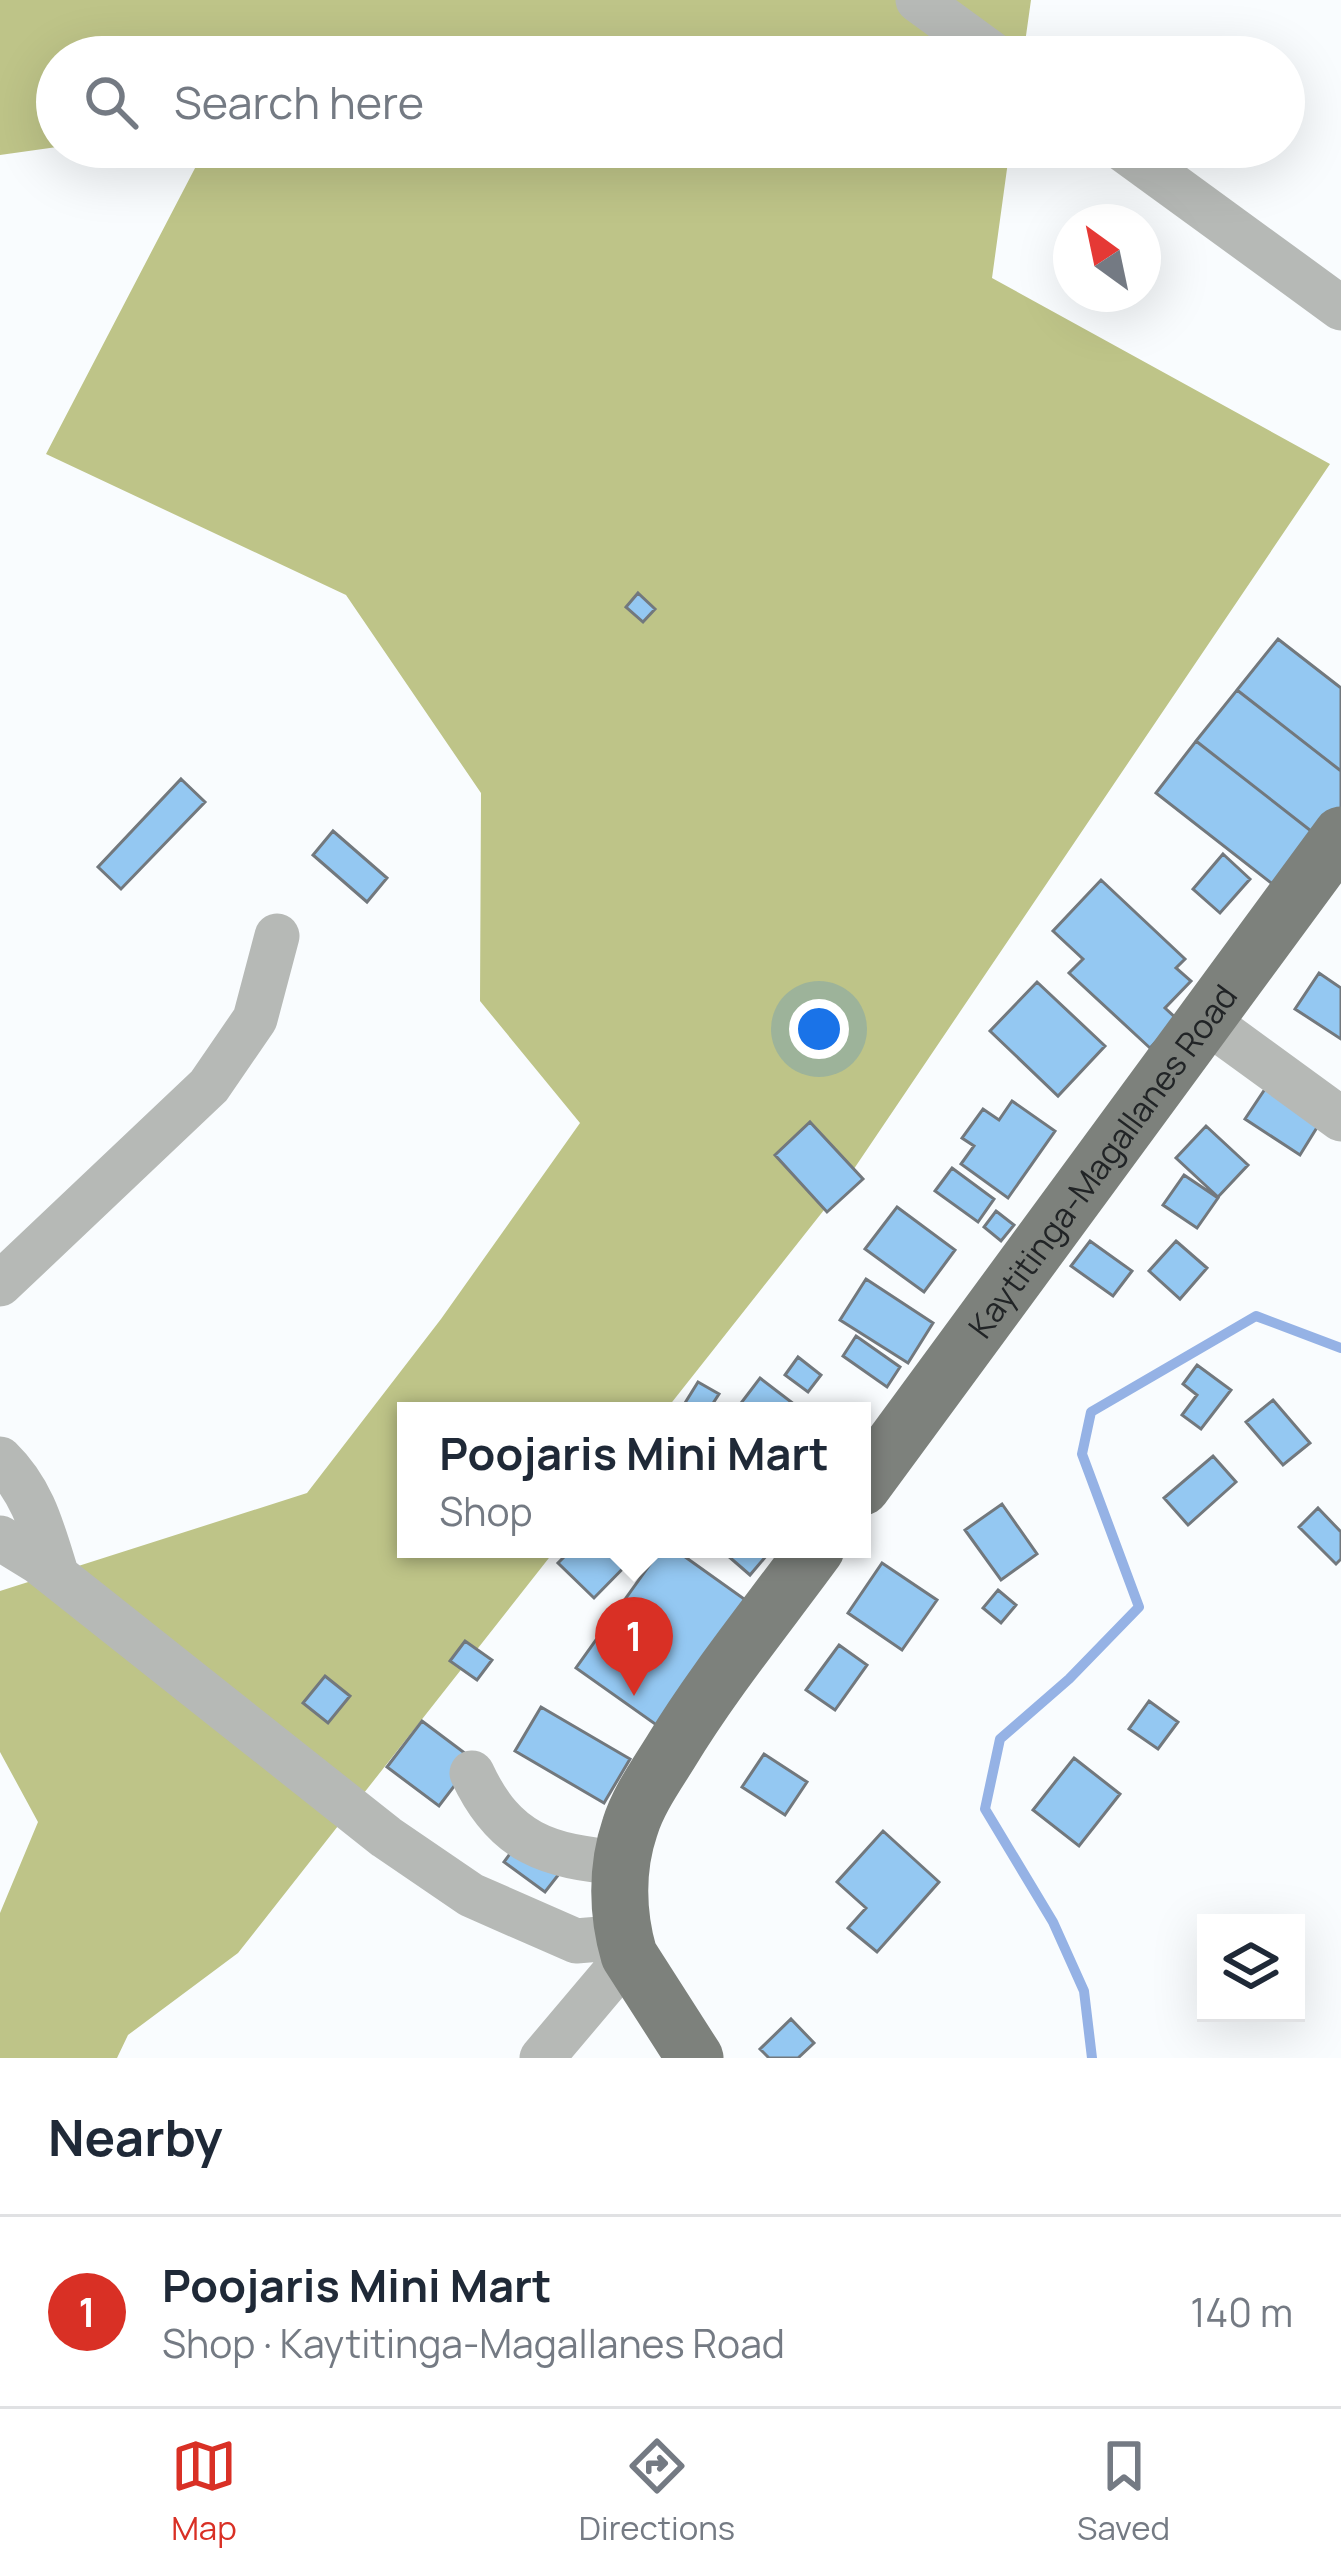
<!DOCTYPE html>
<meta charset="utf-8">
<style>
:root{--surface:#fff;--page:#f2f2f3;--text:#1f2937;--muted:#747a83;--line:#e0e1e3;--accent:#d93025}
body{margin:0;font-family:Manrope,sans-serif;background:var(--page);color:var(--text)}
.controls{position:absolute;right:36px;bottom:36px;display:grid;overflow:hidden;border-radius:0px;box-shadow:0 12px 48px #0002}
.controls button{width:108px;height:108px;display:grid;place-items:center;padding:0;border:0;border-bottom:3px solid var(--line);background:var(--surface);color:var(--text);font:60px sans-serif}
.compass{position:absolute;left:1053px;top:204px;width:108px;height:108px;border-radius:50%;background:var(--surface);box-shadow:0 12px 48px #0002;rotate:327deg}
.you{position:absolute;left:819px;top:1029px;width:42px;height:42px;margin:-30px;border:9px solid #fff;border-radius:50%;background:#1a73e8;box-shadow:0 0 0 18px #1a73e833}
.badge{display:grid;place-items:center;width:78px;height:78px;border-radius:50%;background:var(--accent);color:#fff;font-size:39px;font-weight:700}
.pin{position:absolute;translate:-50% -99px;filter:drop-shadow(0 3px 6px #0008)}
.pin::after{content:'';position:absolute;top:63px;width:42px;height:36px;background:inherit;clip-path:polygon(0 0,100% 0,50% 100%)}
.popup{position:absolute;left:397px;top:1402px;width:474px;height:156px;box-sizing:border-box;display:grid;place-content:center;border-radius:0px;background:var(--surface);filter:drop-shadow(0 3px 9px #0005);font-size:39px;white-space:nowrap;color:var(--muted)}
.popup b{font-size:45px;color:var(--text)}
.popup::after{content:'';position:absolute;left:50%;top:100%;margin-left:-24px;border:24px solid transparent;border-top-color:var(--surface)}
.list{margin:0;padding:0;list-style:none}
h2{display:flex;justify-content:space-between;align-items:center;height:156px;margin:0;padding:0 48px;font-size:51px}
h2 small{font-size:39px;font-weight:400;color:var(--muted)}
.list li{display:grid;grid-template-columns:78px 1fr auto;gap:36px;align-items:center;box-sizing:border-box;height:192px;padding:0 48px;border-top:3px solid var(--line)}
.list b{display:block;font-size:45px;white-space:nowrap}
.list p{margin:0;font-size:39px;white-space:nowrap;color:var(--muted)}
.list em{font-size:39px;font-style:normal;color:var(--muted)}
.icon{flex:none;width:66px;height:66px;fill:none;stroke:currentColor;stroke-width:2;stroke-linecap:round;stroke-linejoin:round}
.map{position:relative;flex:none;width:1341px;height:2058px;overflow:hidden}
.search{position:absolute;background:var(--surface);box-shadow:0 12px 48px #0002;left:36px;right:36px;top:36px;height:132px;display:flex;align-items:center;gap:30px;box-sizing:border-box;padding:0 42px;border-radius:66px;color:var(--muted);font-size:45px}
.sheet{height:348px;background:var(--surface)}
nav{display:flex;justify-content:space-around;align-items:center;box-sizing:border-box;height:168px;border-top:3px solid var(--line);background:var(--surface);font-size:33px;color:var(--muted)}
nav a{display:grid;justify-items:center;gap:6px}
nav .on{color:var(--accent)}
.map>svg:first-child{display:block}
.forest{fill:#bec488}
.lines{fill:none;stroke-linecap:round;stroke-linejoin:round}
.stream{stroke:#95b2e5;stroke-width:10}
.building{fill:#94c8f2;stroke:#72787d;stroke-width:3}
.minor{stroke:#b6b9b6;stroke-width:45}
.major{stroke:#7d817c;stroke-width:57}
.labels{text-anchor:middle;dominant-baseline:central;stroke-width:12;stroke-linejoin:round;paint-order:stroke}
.street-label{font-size:33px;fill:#212426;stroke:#f9fcfe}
</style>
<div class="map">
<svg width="1341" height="2058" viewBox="0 0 1341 2058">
<rect width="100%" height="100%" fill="#f9fcfe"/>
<path class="forest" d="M0 0H1031L1023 57H57V147L0 155Z
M206 147H1010L992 278 1330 464 839 1191 665 1411H406V1549H556L238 1953 128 2035 117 2058H0V1913L38 1822 0 1752V1591L307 1493 441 1319 580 1123 480 1001 481 793 346 595 46 454Z"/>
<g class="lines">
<path class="stream" d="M1092 2058 1084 1991 1053 1922 985 1809 1000 1739 1069 1679 1139 1607 1082 1454 1091 1412 1256 1316 1341 1348"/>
</g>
<path class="building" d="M638 593 655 609 643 622 626 607Z
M1278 639 1341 688V771L1237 690Z
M1237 690 1341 771V811L1320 838 1196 741Z
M1196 741 1320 838 1279 889 1156 793Z
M181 779 205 802 121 889 98 867Z
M333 831 387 878 367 902 313 855Z
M1223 854 1250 879 1220 913 1193 889Z
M1101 880 1185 959 1176 968 1191 981 1165 1008 1177 1019 1150 1048 1069 973 1083 959 1053 931Z
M1319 973 1341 988V1039L1295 1009Z
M1037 982 1105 1046 1058 1096 990 1031Z
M1267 1086 1321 1121 1300 1155 1245 1119Z
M1012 1101 1055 1131 1008 1198 961 1164 974 1146 962 1138 983 1109 999 1120Z
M810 1122 863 1179 827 1212 775 1155Z
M1206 1126 1248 1165 1218 1197 1176 1158Z
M952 1168 994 1199 978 1222 935 1191Z
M1184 1175 1218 1198 1197 1228 1163 1205Z
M897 1207 955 1250 924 1292 865 1249Z
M996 1211 1014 1225 1001 1241 984 1227Z
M1090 1241 1132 1271 1113 1296 1071 1266Z
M1176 1241 1207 1268 1180 1299 1149 1271Z
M866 1279 933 1323 908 1363 840 1320Z
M856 1336 900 1367 887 1387 843 1356Z
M798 1357 821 1375 808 1392 785 1375Z
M1197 1365 1231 1390 1201 1429 1182 1415 1197 1395 1183 1384Z
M760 1378 803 1411H735Z
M698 1382 719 1394 708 1411H680Z
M1273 1400 1310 1443 1283 1465 1246 1422Z
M1213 1456 1236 1482 1188 1525 1164 1498Z
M1002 1504 1037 1554 1001 1580 965 1530Z
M1318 1508 1341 1532V1559L1336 1564 1299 1527Z
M572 1549H642L594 1598 558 1563Z
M661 1549H674L754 1606 665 1731 576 1668Z
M720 1549H772L750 1575Z
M882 1563 937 1600 902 1650 848 1613Z
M998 1590 1016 1605 1001 1623 983 1608Z
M465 1641 492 1660 477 1680 450 1661Z
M839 1645 867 1665 835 1710 806 1690Z
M325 1676 350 1696 328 1723 303 1703Z
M1149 1701 1178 1722 1158 1749 1129 1729Z
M541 1707 630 1759 604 1803 515 1751Z
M422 1721 474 1760 439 1806 387 1767Z
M764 1754 807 1782 785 1815 742 1787Z
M1074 1758 1120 1794 1079 1846 1033 1810Z
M883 1831 939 1882 877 1952 848 1928 866 1908 837 1882Z
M517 1844 559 1874 545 1892 504 1862Z
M791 2019 814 2043 798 2058H769L760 2049Z"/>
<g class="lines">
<path class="minor" d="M918 0 996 57
M1120 147 1341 308
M1205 1020 1341 1119
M0 1284 209 1086 255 1019 277 936
M0 1459C34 1492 43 1532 57 1576
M0 1538 39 1562 386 1837 471 1895 576 1941 624 1937
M472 1773C505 1844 547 1856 621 1863
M542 2058 629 1955"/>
<g class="major">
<path id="s1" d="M862 1487 1341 835"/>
<path d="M695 2058 629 1955C617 1914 616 1868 630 1827 638 1801 655 1777 670 1753 713 1682 767 1616 816 1549"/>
</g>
</g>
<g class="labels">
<g class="street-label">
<text stroke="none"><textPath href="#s1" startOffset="405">Kaytitinga-Magallanes Road</textPath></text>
</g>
</g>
</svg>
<div class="controls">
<button><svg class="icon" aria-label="layers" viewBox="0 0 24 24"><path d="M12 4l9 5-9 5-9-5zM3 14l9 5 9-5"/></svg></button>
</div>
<svg class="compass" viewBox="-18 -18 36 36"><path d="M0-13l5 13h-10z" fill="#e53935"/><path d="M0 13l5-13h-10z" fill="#747a83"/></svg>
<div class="you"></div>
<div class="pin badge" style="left:634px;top:1696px">1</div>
<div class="popup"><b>Poojaris Mini Mart</b>Shop</div>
<div class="search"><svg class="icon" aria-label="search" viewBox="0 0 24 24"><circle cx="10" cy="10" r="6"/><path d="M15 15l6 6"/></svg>Search here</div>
</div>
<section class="sheet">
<h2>Nearby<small></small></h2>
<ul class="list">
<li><span class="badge">1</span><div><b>Poojaris Mini Mart</b><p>Shop · Kaytitinga-Magallanes Road</p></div><em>140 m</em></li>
</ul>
</section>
<nav>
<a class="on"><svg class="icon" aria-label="map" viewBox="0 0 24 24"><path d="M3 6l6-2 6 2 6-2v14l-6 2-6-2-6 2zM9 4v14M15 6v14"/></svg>Map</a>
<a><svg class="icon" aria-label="directions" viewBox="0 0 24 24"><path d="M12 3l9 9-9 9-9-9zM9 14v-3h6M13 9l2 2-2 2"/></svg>Directions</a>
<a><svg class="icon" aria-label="saved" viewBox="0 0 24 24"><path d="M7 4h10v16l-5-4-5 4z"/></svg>Saved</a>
</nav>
